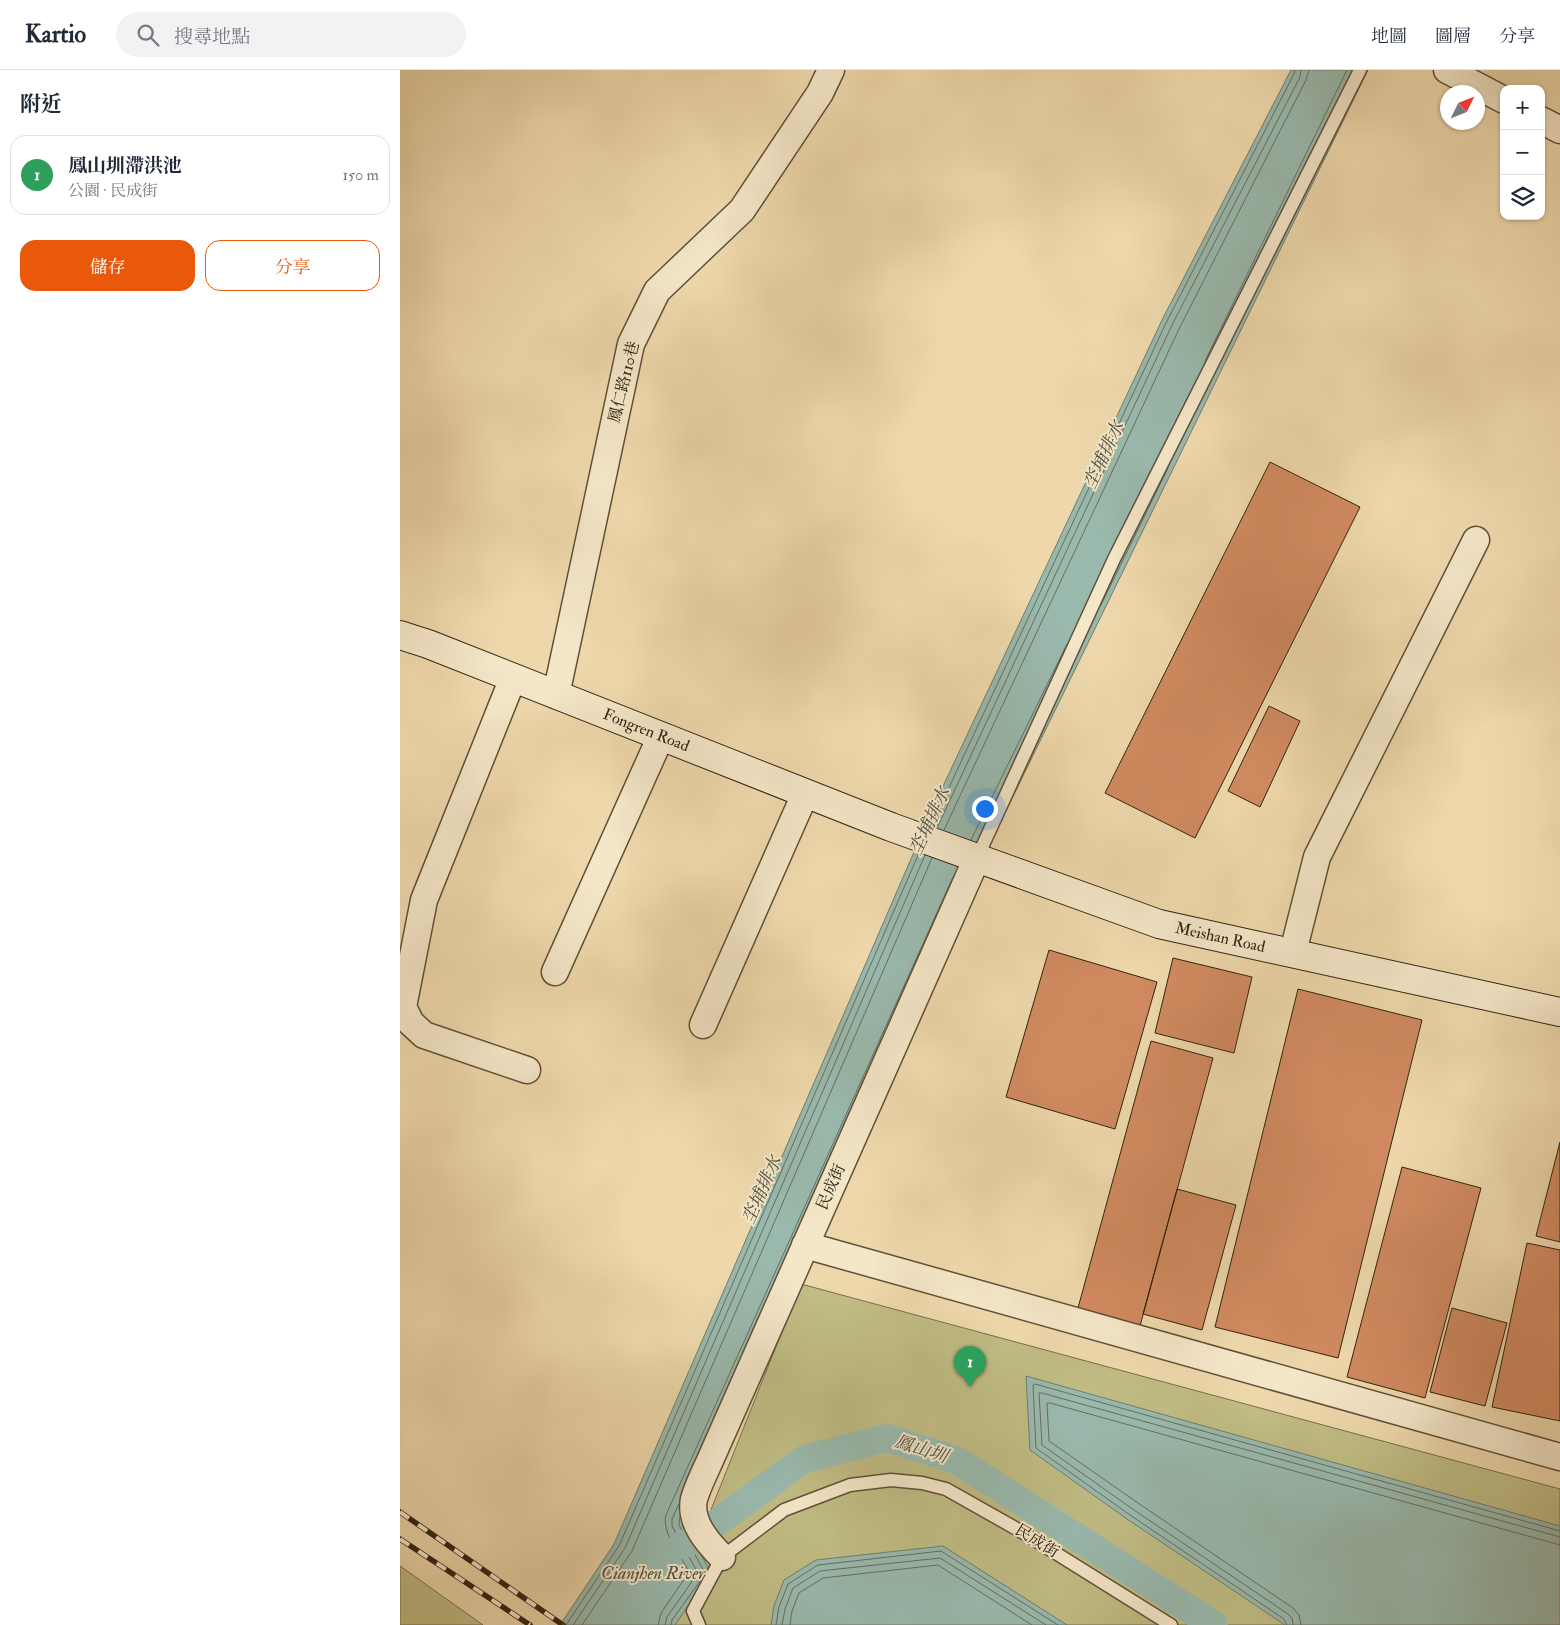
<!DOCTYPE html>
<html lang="zh-TW">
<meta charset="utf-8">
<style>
:root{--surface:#fff;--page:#f2f2f3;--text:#1f2937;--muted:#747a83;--line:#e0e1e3;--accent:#ea580c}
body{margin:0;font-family:"IM FELL Double Pica","Noto Serif TC",serif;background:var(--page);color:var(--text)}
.controls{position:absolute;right:15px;top:15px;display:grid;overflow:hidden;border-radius:10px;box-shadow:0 1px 4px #0004}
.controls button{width:45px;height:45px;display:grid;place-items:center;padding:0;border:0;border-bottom:1px solid var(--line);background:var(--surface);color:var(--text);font:25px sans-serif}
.compass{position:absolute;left:1040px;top:15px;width:45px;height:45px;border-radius:50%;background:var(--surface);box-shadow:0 1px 4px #0004;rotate:47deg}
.you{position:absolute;left:584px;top:738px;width:18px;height:18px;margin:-12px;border:4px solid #fff;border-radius:50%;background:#1a73e8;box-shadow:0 0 0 8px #1a73e833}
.badge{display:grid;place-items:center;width:32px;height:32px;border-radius:50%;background:var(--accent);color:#fff;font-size:16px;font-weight:700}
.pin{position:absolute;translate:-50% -41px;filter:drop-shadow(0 1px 2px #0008)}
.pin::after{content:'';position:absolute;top:26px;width:18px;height:15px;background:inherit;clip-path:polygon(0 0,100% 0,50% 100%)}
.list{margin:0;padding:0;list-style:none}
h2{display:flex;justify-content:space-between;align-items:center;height:65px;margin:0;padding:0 20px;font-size:21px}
h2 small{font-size:16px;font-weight:400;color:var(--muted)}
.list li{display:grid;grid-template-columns:32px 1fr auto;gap:15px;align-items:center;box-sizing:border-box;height:80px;margin:0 10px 10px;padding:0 10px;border:1px solid var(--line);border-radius:15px}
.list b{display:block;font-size:19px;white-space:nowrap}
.list p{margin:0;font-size:16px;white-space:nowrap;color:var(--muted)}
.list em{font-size:16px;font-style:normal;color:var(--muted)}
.actions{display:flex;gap:10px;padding:15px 20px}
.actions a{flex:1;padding:11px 0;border:1px solid var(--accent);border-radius:15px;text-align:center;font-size:18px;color:var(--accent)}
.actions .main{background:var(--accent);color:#fff}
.icon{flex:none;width:28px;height:28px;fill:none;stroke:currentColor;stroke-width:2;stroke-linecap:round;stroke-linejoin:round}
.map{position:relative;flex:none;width:1160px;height:1555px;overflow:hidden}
header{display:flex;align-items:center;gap:30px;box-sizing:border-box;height:70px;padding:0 25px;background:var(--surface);border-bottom:1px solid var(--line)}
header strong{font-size:24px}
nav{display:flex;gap:28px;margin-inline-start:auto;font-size:18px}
.search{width:350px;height:45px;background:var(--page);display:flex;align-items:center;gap:12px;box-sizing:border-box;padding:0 18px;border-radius:28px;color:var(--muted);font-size:19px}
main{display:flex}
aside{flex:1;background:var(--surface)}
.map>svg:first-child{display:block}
.green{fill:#c0bc84;stroke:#78704b}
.water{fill:#99b9ad;stroke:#6f7d6f}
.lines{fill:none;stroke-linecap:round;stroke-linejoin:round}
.shore{stroke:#646e60;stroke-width:1}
.canal{stroke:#99b9ad;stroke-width:28}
.building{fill:#d18a60;stroke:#302312}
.lane-casing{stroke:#605038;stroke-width:15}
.street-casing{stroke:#605038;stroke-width:29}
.secondary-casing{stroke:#302312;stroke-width:30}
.lane{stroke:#f4e6c8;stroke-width:12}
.street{stroke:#f4e6c8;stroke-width:26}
.secondary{stroke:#f4e6c8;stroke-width:28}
.rail-casing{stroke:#302312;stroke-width:5.5}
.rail{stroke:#f4e6c8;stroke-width:4;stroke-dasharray:11;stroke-linecap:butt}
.labels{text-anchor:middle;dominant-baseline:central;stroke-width:4;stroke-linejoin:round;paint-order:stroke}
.street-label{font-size:16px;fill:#302312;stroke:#f4e6c8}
.water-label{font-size:18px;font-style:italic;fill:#505040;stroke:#f4e6c8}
</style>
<header>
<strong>Kartio</strong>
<div class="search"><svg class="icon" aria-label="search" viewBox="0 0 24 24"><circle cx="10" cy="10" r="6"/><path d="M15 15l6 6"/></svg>搜尋地點</div>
<nav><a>地圖</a><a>圖層</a><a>分享</a></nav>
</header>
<main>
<aside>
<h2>附近<small></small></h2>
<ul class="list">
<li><span class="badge" style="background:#2e9e5b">1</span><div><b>鳳山圳滯洪池</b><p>公園 · 民成街</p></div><em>150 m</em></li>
</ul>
<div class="actions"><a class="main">儲存</a><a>分享</a></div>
</aside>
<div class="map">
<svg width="1160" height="1555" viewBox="0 0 1160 1555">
<rect width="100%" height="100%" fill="#eed8ab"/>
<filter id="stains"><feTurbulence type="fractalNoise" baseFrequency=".004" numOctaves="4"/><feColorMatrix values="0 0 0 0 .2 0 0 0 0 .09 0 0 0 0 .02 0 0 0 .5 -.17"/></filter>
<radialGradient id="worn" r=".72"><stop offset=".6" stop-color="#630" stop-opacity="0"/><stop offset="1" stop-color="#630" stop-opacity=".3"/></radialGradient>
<path class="green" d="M401 1214 1160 1419V1555H265Z
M0 1496 83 1555H0Z"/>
<path class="water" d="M891 0H968L558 839 283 1452 311 1503 275 1555H160L214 1474 537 729 762 250Z
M626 1306 1160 1456V1555H885L727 1449 630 1380Z
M543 1476 667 1555H371L374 1536 384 1510 416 1490Z"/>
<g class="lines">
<path class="shore" d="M805 291 947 0
M701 535 768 398
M531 756 766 253 894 4 895 0
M537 758 772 255 900 7 901 0
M544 760 779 259 906 10 909 0
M571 770 667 574
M280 1447 279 1455 305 1503
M166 1555 219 1476 519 783
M173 1555 225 1478 525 785
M182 1555 232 1481 532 788
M258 1555 261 1543 289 1502C282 1486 261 1463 266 1445L553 807
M265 1555 267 1547 298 1503 272 1456V1449L279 1434
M271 1555 272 1550 303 1507
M376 1555 379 1537 388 1514 418 1495 541 1481 658 1555
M382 1555 385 1539 393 1518 420 1501 540 1488 646 1555
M390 1555 392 1541 399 1523 423 1508 538 1495 632 1555
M887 1555 884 1549 730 1445 636 1378 633 1315 635 1314 1160 1461
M893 1555 892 1548 888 1544 734 1440 642 1375 639 1323H642L1160 1467
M901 1555 899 1545 893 1538 738 1433 649 1371 647 1333H650L1160 1475"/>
<path class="canal" d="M282 1475 293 1470 404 1389 487 1368 556 1390 814 1555"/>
</g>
<path class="building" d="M870 392 960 437 795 768 705 723Z
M869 636 900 651 860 737 828 721Z
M649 880 757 912 715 1059 606 1027Z
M773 888 852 907 834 983 755 963Z
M898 919 1022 950 938 1288 815 1257Z
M751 971 813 988 740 1256 678 1238Z
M1160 1072V1172L1136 1166Z
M1002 1097 1081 1118 1025 1328 947 1307Z
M777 1119 836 1135 802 1260 743 1244Z
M1127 1173 1160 1180V1351L1092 1337Z
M1052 1238 1107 1253 1085 1336 1030 1322Z"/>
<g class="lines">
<g class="lane-casing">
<path id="lane" d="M577 788 714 489 960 0
M299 1555 293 1541 322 1487 384 1440 450 1415 491 1410 522 1413 546 1419 622 1462 771 1555"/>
</g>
<g class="street-casing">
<path id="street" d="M1047 0 1104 30
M1141 50 1160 60
M113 608 24 830 3 937 11 953 24 965 127 1000
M156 625 231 274 257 221 342 140 420 23 431 0
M893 882 917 787 1076 470
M155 902 261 666
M303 955 405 724
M405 1175 1160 1387
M322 1487C308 1473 289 1452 294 1429 298 1415 306 1400 312 1386L577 788"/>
</g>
<g class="secondary-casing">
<g id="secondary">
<path id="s1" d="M0 565 28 574 491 757 759 854 1160 942"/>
</g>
</g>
<use href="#lane" class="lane"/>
<use href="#street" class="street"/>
<use href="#secondary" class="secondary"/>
<g class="rail-casing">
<path id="rail" d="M0 1442 163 1555
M0 1469 130 1555"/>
</g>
<use href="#rail" class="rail"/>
</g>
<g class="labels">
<g class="street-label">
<text transform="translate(224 312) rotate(-76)">鳳仁路110巷</text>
<text stroke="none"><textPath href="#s1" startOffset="264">Fongren Road</textPath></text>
<text stroke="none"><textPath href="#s1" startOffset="875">Meishan Road</textPath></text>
<text transform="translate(431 1117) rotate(-66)">民成街</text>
<text transform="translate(637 1471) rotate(32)">民成街</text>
</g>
<g class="water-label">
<text transform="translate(704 385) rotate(-65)">坔埔排水</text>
<text transform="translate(530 751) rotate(-65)">坔埔排水</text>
<text transform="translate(362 1120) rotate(-66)">坔埔排水</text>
<text transform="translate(521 1379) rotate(18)">鳳山圳</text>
<text x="253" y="1503">Cianjhen River</text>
</g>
</g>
<rect width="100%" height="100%" filter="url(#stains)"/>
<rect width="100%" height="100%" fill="url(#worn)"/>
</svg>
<div class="controls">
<button>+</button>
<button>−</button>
<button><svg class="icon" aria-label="layers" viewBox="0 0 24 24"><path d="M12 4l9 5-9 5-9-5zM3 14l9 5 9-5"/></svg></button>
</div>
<svg class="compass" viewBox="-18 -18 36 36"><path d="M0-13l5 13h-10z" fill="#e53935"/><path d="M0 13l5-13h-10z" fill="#747a83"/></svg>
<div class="you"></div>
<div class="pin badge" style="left:570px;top:1317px;background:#2e9e5b">1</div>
</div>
</main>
